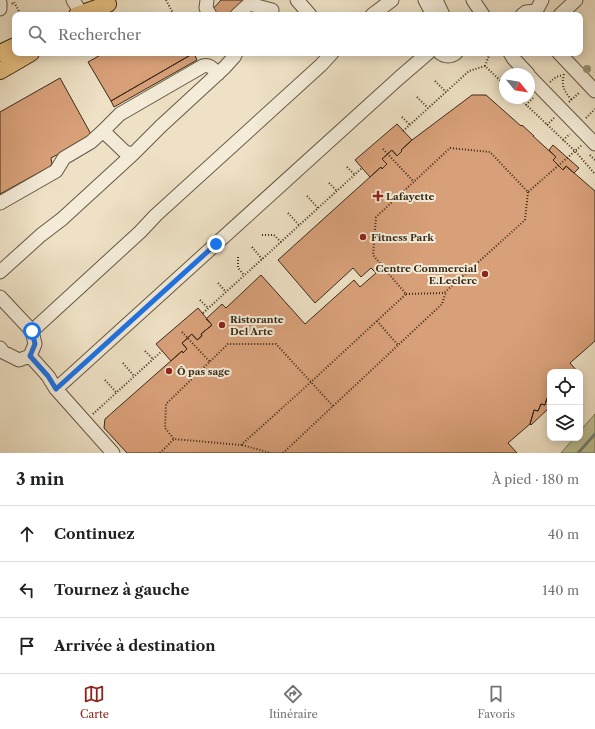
<!DOCTYPE html>
<html lang="fr">
<meta charset="utf-8">
<style>
:root{--surface:#fff;--page:#f2f2f2;--text:#202124;--muted:#757577;--line:#e0e0e0;--accent:#8f2418}
body{margin:0;font-family:"Libre Caslon Text",serif;background:var(--page);color:var(--text)}
.controls{position:absolute;right:12px;bottom:12px;display:grid;overflow:hidden;border-radius:8px;box-shadow:0 2px 10px #0003}
.controls button{width:36px;height:36px;display:grid;place-items:center;padding:0;border:0;border-bottom:1px solid var(--line);background:var(--surface);color:var(--text);font:20px sans-serif}
.compass{position:absolute;left:499px;top:68px;width:36px;height:36px;border-radius:50%;background:var(--surface);box-shadow:0 2px 10px #0003;rotate:120deg}
.stop{position:absolute;width:12px;height:12px;margin:-9px;border:3px solid #1a73e8;border-radius:50%;background:#fff}
.stop.end{background:#1a73e8;border-color:#fff;box-shadow:0 1px 4px #0008}
.list{margin:0;padding:0;list-style:none}
h2{display:flex;justify-content:space-between;align-items:center;height:52px;margin:0;padding:0 16px;font-size:17px}
h2 small{font-size:13px;font-weight:400;color:var(--muted)}
.list li{display:grid;grid-template-columns:26px 1fr auto;gap:12px;align-items:center;box-sizing:border-box;height:56px;padding:0 16px;border-top:1px solid var(--line)}
.list b{display:block;font-size:15px;white-space:nowrap}
.list em{font-size:13px;font-style:normal;color:var(--muted)}
.icon{flex:none;width:22px;height:22px;fill:none;stroke:currentColor;stroke-width:2;stroke-linecap:round;stroke-linejoin:round}
.map{position:relative;flex:none;width:595px;height:453px;overflow:hidden}
.search{position:absolute;background:var(--surface);box-shadow:0 2px 10px #0003;left:12px;right:12px;top:12px;height:44px;display:flex;align-items:center;gap:10px;box-sizing:border-box;padding:0 14px;border-radius:8px;color:var(--muted);font-size:15px}
.sheet{height:220px;background:var(--surface)}
nav{display:flex;justify-content:space-around;align-items:center;box-sizing:border-box;height:56px;border-top:1px solid var(--line);background:var(--surface);font-size:11px;color:var(--muted)}
nav a{display:grid;justify-items:center;gap:2px}
nav .on{color:var(--accent)}
.map>svg:first-child{display:block}
.green{fill:#bec191;stroke:#7c7654}
.lines{fill:none;stroke-linecap:round;stroke-linejoin:round}
.stream{stroke:#738278;stroke-width:3}
.building{fill:#d8a079;stroke:#392a18}
.minor-casing{stroke:#665843;stroke-width:15}
.major-casing{stroke:#392a18;stroke-width:18}
.path{stroke:#392a18;stroke-width:2;stroke-dasharray:1 2;stroke-linecap:butt}
.minor{stroke:#f4ecd9;stroke-width:13}
.major{stroke:#e7c082;stroke-width:16}
.tree{fill:#9d9176}
.route{stroke:#1a73e8;stroke-width:5}
.poi-dot{fill:#8f2418;stroke:#f4ecd9;stroke-width:1.5}
.labels{text-anchor:middle;dominant-baseline:central;stroke-width:4;stroke-linejoin:round;paint-order:stroke}
.poi-label{font-size:10px;font-weight:bold;fill:#392a18;stroke:#f4ecd9;text-anchor:start}
</style>
<div class="map">
<svg width="595" height="453" viewBox="0 0 595 453">
<rect width="100%" height="100%" fill="#eee1c5"/>
<filter id="stains"><feTurbulence type="fractalNoise" baseFrequency=".005" numOctaves="4"/><feColorMatrix values="0 0 0 0 .2 0 0 0 0 .09 0 0 0 0 .02 0 0 0 .5 -.17"/></filter>
<radialGradient id="worn" r=".72"><stop offset=".6" stop-color="#630" stop-opacity="0"/><stop offset="1" stop-color="#630" stop-opacity=".3"/></radialGradient>
<path class="green" d="M595 414V453H561L574 438H580V431Z"/>
<g class="lines">
<path class="stream" d="M578 453 595 434"/>
</g>
<path class="building" d="M221 0H250L234 15H217L212 10Z
M104 53H194L111 101 88 62Z
M194 53 197 60 114 107 111 101Z
M60 78 92 136 51 158 52 164 49 167 0 194V112Z
M472 95H486L521 126 522 125 534 136H533L556 157 553 160 563 170 566 166 595 191V341L570 363 578 372H550V399L547 398 545 405 541 404 538 411 534 410 530 424 508 443 517 453H127L104 428 105 419 182 351 183 353 187 349 182 343 192 334 197 340 202 336 201 334 212 325 206 319 207 318 222 304 226 308 261 275 305 324 354 280 360 287 376 273 371 268 361 277 353 268 315 303 278 260 381 167 382 169 387 164 382 159 392 150 397 156 402 151 401 150 412 140Z
M397 124 412 140 401 150 402 151 397 156 392 150 382 159 387 164 382 169 381 167 370 177 355 160Z
M553 145 579 168 574 173 566 166 563 170 553 160 556 157 549 150Z
M198 308 212 325 201 334 202 336 197 340 192 334 182 343 187 349 183 353 182 351 171 361 156 344Z
M547 398 550 399V407L531 425 530 424 534 410 538 411 541 404 545 405Z"/>
<g class="lines">
<g class="minor-casing">
<path id="minor" d="M73 0 81 13
M207 0 206 8 210 15
M297 0 310 15
M425 0 433 15
M436 0 443 15
M473 0 483 15
M0 3V9
M237 15 249 4 272 10
M372 15 392 0
M522 15 526 12 536 11
M534 15 542 0
M560 15 576 0
M440 53C445 57 451 57 456 53
M510 53 513 58 528 74
M559 53 595 91
M529 76C551 99 573 121 595 144
M103 131 120 114 203 66C210 64 213 69 218 74
M0 203 56 171 64 158 91 142 103 131 125 152 133 154
M0 272 41 235 62 219 133 154 161 126 224 68 234 57 236 53
M0 297 32 331 35 344 30 356 19 360 3 352 0 348
M32 331 140 232 156 215 321 65 332 53
M30 356 48 376 56 389 113 453
M56 389 399 78 428 53"/>
</g>
<g class="major-casing">
<path id="major" d="M77 15 108 4
M0 53 15 46
M0 71 31 53"/>
</g>
<path class="path" d="M166 0 174 15
M12 4 14 2 21 15
M485 66 490 53
M564 74C561 85 564 92 572 100
M435 81 446 92
M550 82 556 77 563 75
M417 97 428 108
M519 98 575 151 595 174
M569 102 580 92
M526 105 534 97
M402 117 410 125
M586 118 595 109
M547 125 555 117
M403 131 469 71 485 66 505 85
M563 140 570 134
M383 149 414 182
M590 155 595 160
M347 167 355 175
M329 183 337 191
M307 196 318 208
M288 213 299 225
M262 235H274L281 242
M252 247 262 259
M238 257V268L244 275
M218 283 226 292
M406 294 444 293 525 220 528 192
M200 300 208 308
M203 313 362 168
M377 321 398 345
M182 332 210 362
M145 351 153 359
M123 363 134 376
M105 380 116 392
M333 406 276 344H228L166 404 165 428 174 439 241 445 311 382 406 294 373 255 376 217 450 148 490 152 528 192 582 145
M93 414 162 351
M242 445 271 453
M160 453 174 439
M283 453 442 304 446 292"/>
<use href="#minor" class="minor"/>
<use href="#major" class="major"/>
</g>
<circle class="tree" cx="587" cy="69" r="4"/>
<g class="lines">
<path class="route" d="M32 331 35 344 30 356 48 376 56 389 216 244"/>
</g>
<g class="poi-dot">
<path d="M376 190h4v4h4v4h-4v4h-4v-4h-4v-4h4z"/>
<circle cx="363" cy="237" r="4"/>
<circle cx="485" cy="274" r="4"/>
<circle cx="222" cy="325" r="4"/>
<circle cx="169" cy="371" r="4"/>
</g>
<g class="labels">
<g class="poi-label">
<text x="386" y="196">Lafayette</text>
<text x="371" y="237">Fitness Park</text>
<text x="477" y="268" text-anchor="end">Centre Commercial<tspan x="477" dy="12">E.Leclerc</tspan></text>
<text x="230" y="319">Ristorante<tspan x="230" dy="12">Del Arte</tspan></text>
<text x="177" y="371">Ô pas sage</text>
</g>
</g>
<rect width="100%" height="100%" filter="url(#stains)"/>
<rect width="100%" height="100%" fill="url(#worn)"/>
</svg>
<div class="controls">
<button><svg class="icon" aria-label="locate" viewBox="0 0 24 24"><circle cx="12" cy="12" r="6"/><path d="M12 2v4M12 18v4M2 12h4M18 12h4"/></svg></button>
<button><svg class="icon" aria-label="layers" viewBox="0 0 24 24"><path d="M12 4l9 5-9 5-9-5zM3 14l9 5 9-5"/></svg></button>
</div>
<svg class="compass" viewBox="-18 -18 36 36"><path d="M0-13l5 13h-10z" fill="#e53935"/><path d="M0 13l5-13h-10z" fill="#757577"/></svg>
<div class="stop" style="left:32px;top:331px"></div>
<div class="stop end" style="left:216px;top:244px"></div>
<div class="search"><svg class="icon" aria-label="search" viewBox="0 0 24 24"><circle cx="10" cy="10" r="6"/><path d="M15 15l6 6"/></svg>Rechercher</div>
</div>
<section class="sheet">
<h2>3 min<small>À pied · 180 m</small></h2>
<ul class="list">
<li><svg class="icon" aria-label="ahead" viewBox="0 0 24 24"><path d="M12 20V5M6 11l6-6 6 6"/></svg><div><b>Continuez</b></div><em>40 m</em></li>
<li><svg class="icon" aria-label="left" viewBox="0 0 24 24"><path d="M17 20v-9H6M10 6l-5 5 5 5"/></svg><div><b>Tournez à gauche</b></div><em>140 m</em></li>
<li><svg class="icon" aria-label="arrive" viewBox="0 0 24 24"><path d="M6 21V4h12l-3 4 3 4H6"/></svg><div><b>Arrivée à destination</b></div></li>
</ul>
</section>
<nav>
<a class="on"><svg class="icon" aria-label="map" viewBox="0 0 24 24"><path d="M3 6l6-2 6 2 6-2v14l-6 2-6-2-6 2zM9 4v14M15 6v14"/></svg>Carte</a>
<a><svg class="icon" aria-label="directions" viewBox="0 0 24 24"><path d="M12 3l9 9-9 9-9-9zM9 14v-3h6M13 9l2 2-2 2"/></svg>Itinéraire</a>
<a><svg class="icon" aria-label="saved" viewBox="0 0 24 24"><path d="M7 4h10v16l-5-4-5 4z"/></svg>Favoris</a>
</nav>
